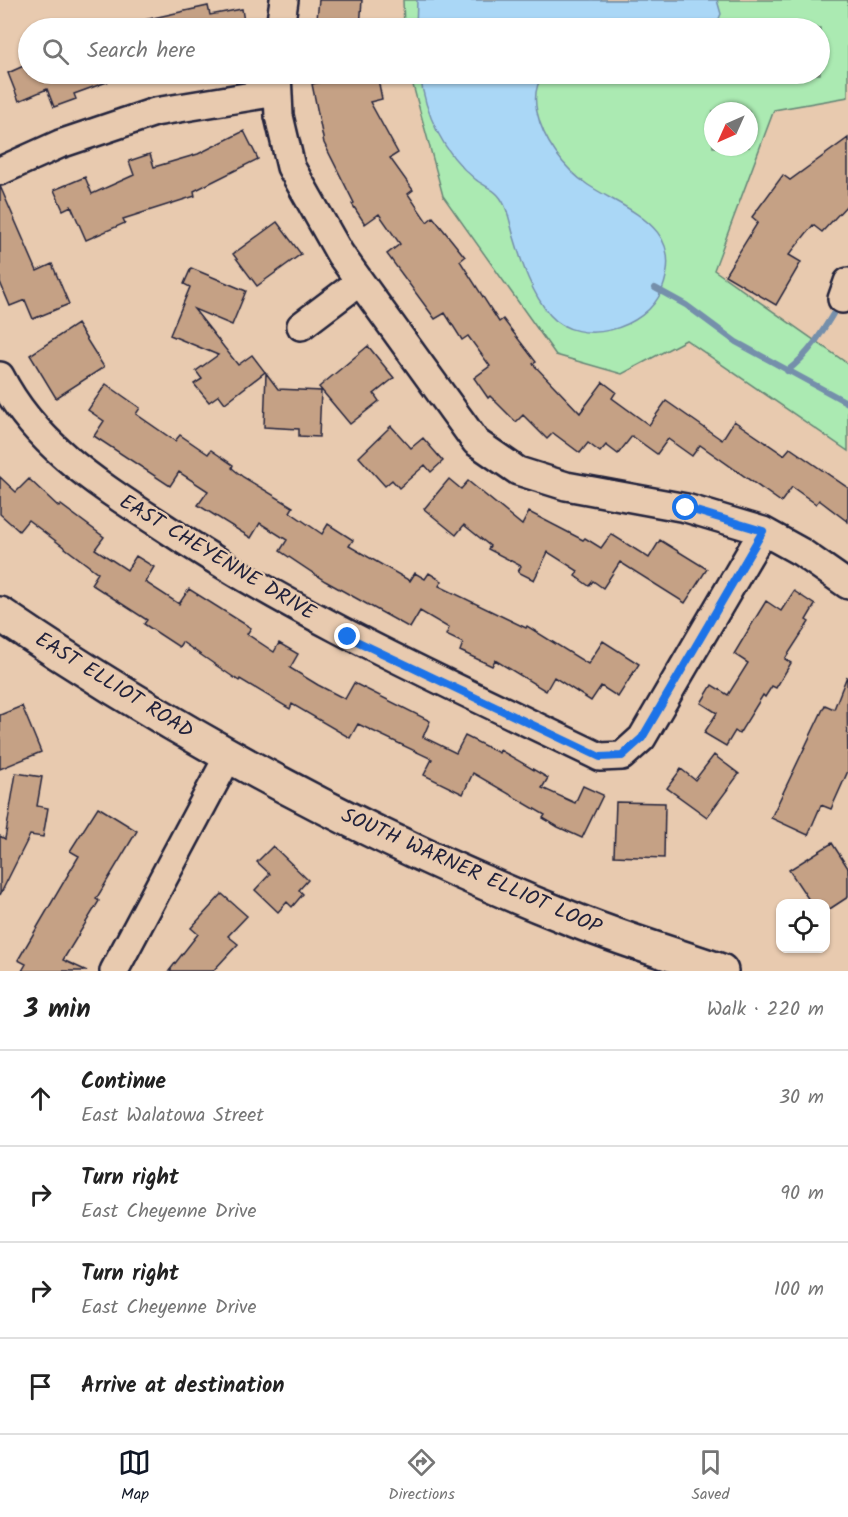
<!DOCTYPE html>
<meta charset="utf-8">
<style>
:root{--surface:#fff;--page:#f6f6f6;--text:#222;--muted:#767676;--line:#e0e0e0;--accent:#111827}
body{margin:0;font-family:Kalam,sans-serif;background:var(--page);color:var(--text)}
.controls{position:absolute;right:18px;bottom:18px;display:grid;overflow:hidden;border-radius:12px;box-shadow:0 2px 4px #0004}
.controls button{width:54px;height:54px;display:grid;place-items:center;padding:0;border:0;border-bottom:2px solid var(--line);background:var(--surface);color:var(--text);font:30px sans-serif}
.compass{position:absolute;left:704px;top:102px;width:54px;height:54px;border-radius:50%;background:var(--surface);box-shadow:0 2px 4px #0004;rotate:225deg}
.stop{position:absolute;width:18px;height:18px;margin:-14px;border:4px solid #1a73e8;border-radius:50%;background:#fff}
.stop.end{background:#1a73e8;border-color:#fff;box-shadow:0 2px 6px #0008}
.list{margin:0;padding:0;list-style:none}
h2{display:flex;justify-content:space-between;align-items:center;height:78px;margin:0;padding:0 24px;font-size:26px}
h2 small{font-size:20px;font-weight:400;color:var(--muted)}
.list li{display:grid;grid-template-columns:39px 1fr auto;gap:18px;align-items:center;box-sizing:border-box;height:96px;padding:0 24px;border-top:2px solid var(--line)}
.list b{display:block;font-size:22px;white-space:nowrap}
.list p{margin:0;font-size:20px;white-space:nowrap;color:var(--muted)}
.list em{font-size:20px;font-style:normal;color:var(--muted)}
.icon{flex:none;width:33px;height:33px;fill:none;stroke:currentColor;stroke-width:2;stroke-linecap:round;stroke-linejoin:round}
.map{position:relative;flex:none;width:848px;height:971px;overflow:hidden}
.search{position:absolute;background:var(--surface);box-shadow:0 2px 4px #0004;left:18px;right:18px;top:18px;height:66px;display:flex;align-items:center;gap:15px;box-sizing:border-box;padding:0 21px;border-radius:33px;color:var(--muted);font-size:22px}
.sheet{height:462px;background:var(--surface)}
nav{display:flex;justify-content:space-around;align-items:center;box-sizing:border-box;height:84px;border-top:2px solid var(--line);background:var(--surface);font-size:16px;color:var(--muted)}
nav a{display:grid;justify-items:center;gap:3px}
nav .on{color:var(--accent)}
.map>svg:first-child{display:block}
.green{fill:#abeab2;stroke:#668676;stroke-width:1.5;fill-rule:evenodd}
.water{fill:#aad7f6;stroke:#748fab;stroke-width:1.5}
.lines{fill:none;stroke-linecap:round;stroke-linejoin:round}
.stream{stroke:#748fab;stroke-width:6}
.building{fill:#c5a185;stroke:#22223b;stroke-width:1.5}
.minor-casing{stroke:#22223b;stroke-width:32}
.major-casing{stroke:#22223b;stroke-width:38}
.minor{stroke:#e8caaf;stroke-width:27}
.major{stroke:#e8caaf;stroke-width:33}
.route{stroke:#1a73e8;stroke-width:8}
.labels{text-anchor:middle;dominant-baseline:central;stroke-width:5;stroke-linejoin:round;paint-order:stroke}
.street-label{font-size:21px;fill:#22223b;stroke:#e8caaf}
</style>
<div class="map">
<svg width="848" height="971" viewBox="0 0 848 971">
<rect width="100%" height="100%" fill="#e8caaf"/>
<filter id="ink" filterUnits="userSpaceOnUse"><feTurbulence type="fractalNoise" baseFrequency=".0167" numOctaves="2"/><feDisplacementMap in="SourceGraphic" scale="12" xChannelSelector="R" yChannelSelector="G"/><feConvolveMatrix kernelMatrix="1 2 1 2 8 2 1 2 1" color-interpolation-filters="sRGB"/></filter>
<g filter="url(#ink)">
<path class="green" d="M403 0H848V97L774 110 714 270 848 364V451L686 340 622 374 556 355 443 196 410 74H820V28H404ZM713 111H749V147H713Z"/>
<path class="water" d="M417 0H717L721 14 715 28H416Z
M420 74H544C535 85 534 98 537 112 543 140 564 169 588 185 630 212 686 227 662 290 646 330 579 348 550 315 532 294 522 264 514 237 510 224 508 206 498 195 492 188 482 185 475 179 443 153 425 114 420 74Z"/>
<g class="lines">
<path class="stream" d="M655 288 686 305 736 342 848 403
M787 371C811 353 824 329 839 304"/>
</g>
<path class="building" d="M319 0H362L360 28H316Z
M208 6 210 15 242 9 245 28H131L130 23Z
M28 64V74L126 75 74 94 76 99 54 107 47 89 19 101 8 73Z
M335 74H377L382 99 370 102 398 153 390 158 413 190 408 194 427 222 433 217 465 257 460 261 499 322 503 319 536 362 533 364 580 413 603 382 616 392 612 398 649 425 666 401 722 440 734 421 784 455 790 448 848 488V522L819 500 816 504 792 487 781 502 700 445 692 456 668 439 657 454 632 436 618 454 606 445 600 452 588 443 580 453 553 433 547 439 523 415 516 422 490 396 488 398 474 378 490 366 468 336 462 340 445 313 435 319 387 254 400 244 379 214 365 224 352 204 354 203 324 143 312 84 336 79Z
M244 131 258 159 194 191 195 196 123 219 125 223 86 240 71 206 63 210 54 190 85 177 92 194 134 175 129 161 150 154 154 167 198 154Z
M848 138V204L822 232 813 225 789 255 801 262 776 305 725 275 758 222 752 217 783 175 790 180Z
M0 186 37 271 52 264 69 304 33 319 25 300 10 306 0 282Z
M277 222 301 254 257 286 233 254Z
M191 268 246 291 232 325 194 309 238 365 252 355 265 372 225 403 219 395 209 402 194 384 202 379 196 371 218 355 170 335 190 287 184 284Z
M77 324 104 367 56 398 30 355Z
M368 346 394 378 374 394 379 401 350 424 319 387Z
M266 373 278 389 321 391 319 437 299 436V429L264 427Z
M106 384 140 408 136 414 175 441 180 435 208 454 211 450 233 465 232 468 243 477 293 507 290 512 322 534 328 524 353 540 349 546 410 581 415 573 425 579 429 573 442 581 439 586 526 628 527 626 588 664 603 641 639 664 618 697 601 686 591 701 554 677 546 691 495 660 492 666 460 651 463 643 446 635 449 628 420 611 410 628 325 581 280 551 287 540 260 523 251 538 198 505 208 491 179 472 170 486 94 436 104 421 88 410Z
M391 426 411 448 423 438 443 461 431 472 425 465 399 488 392 480 385 486 359 457Z
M0 477 16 492 29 479 59 507 61 505 104 537 95 549 127 570 136 556 154 567 145 582 179 604 189 589 251 628 247 634 274 652 279 643 298 654 290 668 318 685 345 699 354 683 430 721 423 737 456 753 465 736 499 753 500 750 548 778 542 788 575 803 583 786 603 795 582 838 558 827 543 818 545 815 473 773 463 794 424 775 432 759 358 724 350 738 292 704 290 709 240 679 239 681 182 642 179 647 144 624 147 620 91 584 98 573 28 520 19 531 0 514Z
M449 479 461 489 468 481 522 525 529 512 583 540 585 538 601 548 611 534 649 558 660 540 707 569 685 603 620 562 603 588 593 581 589 586 575 576 578 571 548 552 534 580 518 572 521 566 488 549 490 546 464 525 456 535 424 509Z
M794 591 815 605 806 620 809 622 785 659 791 663 776 688 772 686 765 697 763 695 739 734 735 731 726 746 704 733 717 713 701 703 712 685 728 695 748 663 734 654 755 619 766 601 781 611Z
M847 676 848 771 831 809 821 805 808 835 771 818 825 705 834 709Z
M22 706 41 752 0 769V715Z
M714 755 739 774 707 817 667 788 681 769 695 780Z
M16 773 42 777 37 806 48 808 43 837 30 835 0 895V836L5 839Z
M616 802 665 803 664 858 614 856Z
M98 807 137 831 96 899 99 901 63 960 87 971H22L26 964 18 960 79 856 70 851Z
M832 843 848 868V897L825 912V903H811L789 870Z
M273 846 308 880 299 890 303 894 292 907 287 902 278 912 255 890 270 874 257 862Z
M222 894 247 916 228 936 238 944 213 971H169L198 934 191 928Z"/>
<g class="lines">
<g class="minor-casing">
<path id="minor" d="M280 28 284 0
M277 74 279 116 291 167 340 254 476 442 518 471 566 486 686 508 763 531 801 552 848 585
M0 171 60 144 155 112 277 92
M842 299 848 282
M301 326 359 282
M0 376C34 443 95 482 156 522 296 616 449 684 600 757L622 756 642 738 763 531
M114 971 228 757"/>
</g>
<g class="major-casing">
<path id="major" d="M0 614C178 735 366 837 567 917 617 938 670 953 721 971"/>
</g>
<use href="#minor" class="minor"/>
<use href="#major" class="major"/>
</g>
</g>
<g class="lines" filter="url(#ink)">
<path class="route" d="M348 637 600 757 622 756 642 738 763 531 686 508"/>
</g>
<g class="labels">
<g class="street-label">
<text transform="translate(217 558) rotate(31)">EAST CHEYENNE DRIVE</text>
<text transform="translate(114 686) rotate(32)">EAST ELLIOT ROAD</text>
<text transform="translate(471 872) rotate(24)">SOUTH WARNER ELLIOT LOOP</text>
</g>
</g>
</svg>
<div class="controls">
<button><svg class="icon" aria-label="locate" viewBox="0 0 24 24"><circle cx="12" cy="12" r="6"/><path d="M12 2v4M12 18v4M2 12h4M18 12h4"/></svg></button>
</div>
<svg class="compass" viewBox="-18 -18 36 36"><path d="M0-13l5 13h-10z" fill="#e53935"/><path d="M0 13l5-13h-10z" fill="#767676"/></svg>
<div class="stop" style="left:686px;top:508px"></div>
<div class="stop end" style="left:348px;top:637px"></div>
<div class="search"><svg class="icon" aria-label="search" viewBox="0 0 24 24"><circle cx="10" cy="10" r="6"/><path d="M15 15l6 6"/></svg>Search here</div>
</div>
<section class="sheet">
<h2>3 min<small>Walk · 220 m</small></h2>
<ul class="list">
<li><svg class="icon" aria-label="ahead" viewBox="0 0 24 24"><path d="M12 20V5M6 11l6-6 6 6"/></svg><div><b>Continue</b><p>East Walatowa Street</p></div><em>30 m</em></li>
<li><svg class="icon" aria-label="right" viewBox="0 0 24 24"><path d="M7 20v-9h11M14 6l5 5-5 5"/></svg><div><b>Turn right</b><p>East Cheyenne Drive</p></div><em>90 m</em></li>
<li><svg class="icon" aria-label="right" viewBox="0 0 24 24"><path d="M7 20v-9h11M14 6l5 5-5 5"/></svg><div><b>Turn right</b><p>East Cheyenne Drive</p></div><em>100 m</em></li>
<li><svg class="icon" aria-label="arrive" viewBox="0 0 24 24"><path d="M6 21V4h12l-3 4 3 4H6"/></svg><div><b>Arrive at destination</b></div></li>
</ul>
</section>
<nav>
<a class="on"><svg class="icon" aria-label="map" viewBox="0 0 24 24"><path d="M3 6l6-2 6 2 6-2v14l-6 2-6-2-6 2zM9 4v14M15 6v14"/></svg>Map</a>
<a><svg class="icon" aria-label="directions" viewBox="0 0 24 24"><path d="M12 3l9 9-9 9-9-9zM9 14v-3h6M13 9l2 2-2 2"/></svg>Directions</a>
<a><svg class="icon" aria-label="saved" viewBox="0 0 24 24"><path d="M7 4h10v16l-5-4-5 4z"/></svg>Saved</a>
</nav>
